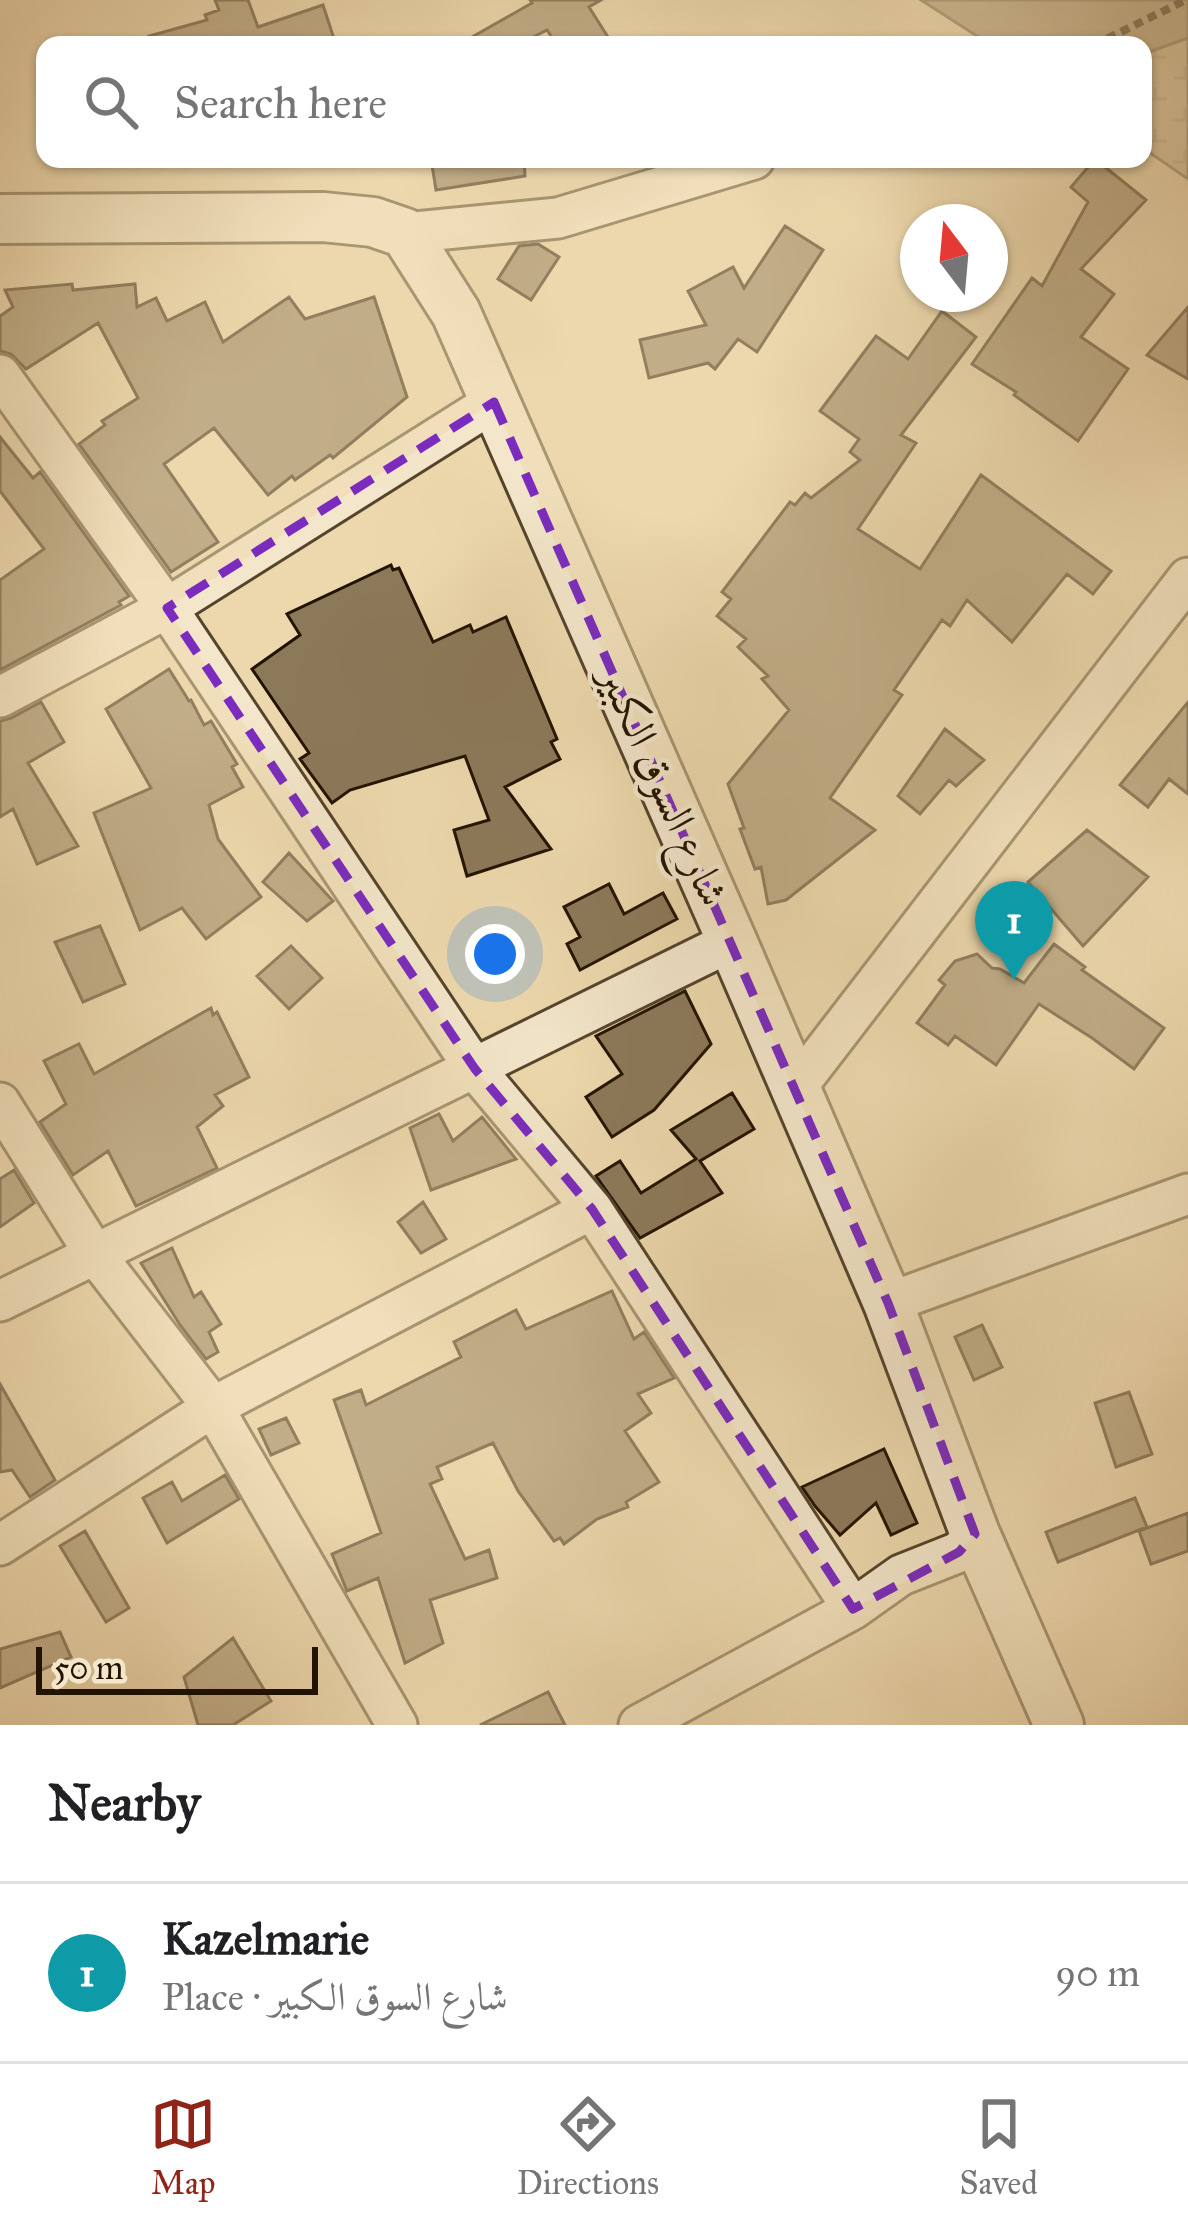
<!DOCTYPE html>
<meta charset="utf-8">
<style>
:root{--surface:#fff;--page:#f6f6f6;--text:#202124;--muted:#757577;--line:#e0e0e0;--accent:#8f2418}
body{margin:0;font-family:"IM FELL Great Primer",Amiri,serif;background:var(--page);color:var(--text)}
.compass{position:absolute;left:900px;top:204px;width:108px;height:108px;border-radius:50%;background:var(--surface);box-shadow:0 3px 9px #0004;rotate:344deg}
.scale{position:absolute;left:36px;bottom:30px;width:282px;box-sizing:border-box;padding-left:12px;border:6px solid #221301;border-top:0;font-size:33px;line-height:42px;white-space:nowrap;color:#221301;-webkit-text-stroke:9px #f3e6ca;paint-order:stroke}
.you{position:absolute;left:495px;top:954px;width:42px;height:42px;margin:-30px;border:9px solid #fff;border-radius:50%;background:#1a73e8;box-shadow:0 0 0 18px #1a73e833}
.badge{display:grid;place-items:center;width:78px;height:78px;border-radius:50%;background:var(--accent);color:#fff;font-size:39px;font-weight:700}
.pin{position:absolute;translate:-50% -99px;filter:drop-shadow(0 3px 6px #0008)}
.pin::after{content:'';position:absolute;top:63px;width:42px;height:36px;background:inherit;clip-path:polygon(0 0,100% 0,50% 100%)}
.list{margin:0;padding:0;list-style:none}
h2{display:flex;justify-content:space-between;align-items:center;height:156px;margin:0;padding:0 48px;font-size:51px}
h2 small{font-size:39px;font-weight:400;color:var(--muted)}
.list li{display:grid;grid-template-columns:78px 1fr auto;gap:36px;align-items:center;box-sizing:border-box;height:180px;padding:0 48px;border-top:3px solid var(--line)}
.list b{display:block;font-size:45px;white-space:nowrap}
.list p{margin:0;font-size:39px;white-space:nowrap;color:var(--muted)}
.list em{font-size:39px;font-style:normal;color:var(--muted)}
.icon{flex:none;width:66px;height:66px;fill:none;stroke:currentColor;stroke-width:2;stroke-linecap:round;stroke-linejoin:round}
.map{position:relative;flex:none;width:1188px;height:1725px;overflow:hidden}
.search{position:absolute;background:var(--surface);box-shadow:0 3px 9px #0004;left:36px;right:36px;top:36px;height:132px;display:flex;align-items:center;gap:30px;box-sizing:border-box;padding:0 42px;border-radius:24px;color:var(--muted);font-size:45px}
.sheet{height:336px;background:var(--surface)}
nav{display:flex;justify-content:space-around;align-items:center;box-sizing:border-box;height:168px;border-top:3px solid var(--line);background:var(--surface);font-size:33px;color:var(--muted)}
nav a{display:grid;justify-items:center;gap:6px}
nav .on{color:var(--accent)}
.map>svg:first-child{display:block}
.wetland{fill:url(#wetland-marsh);stroke:#766548;stroke-width:3}
.water{fill:#a89573;stroke:#726145;stroke-width:3}
.building{fill:#8c795a;stroke:#221301;stroke-width:3}
.lines{fill:none;stroke-linecap:round;stroke-linejoin:round}
.minor-casing{stroke:#55442c;stroke-width:45}
.tertiary-casing{stroke:#55442c;stroke-width:54}
.path{stroke:#221301;stroke-width:8;stroke-dasharray:9 6;stroke-linecap:butt}
.minor{stroke:#f3e6ca;stroke-width:39}
.tertiary{stroke:#f3e6ca;stroke-width:48}
.marked{fill:none;stroke:#7b2cbf;stroke-width:9;stroke-dasharray:24 15;stroke-linejoin:round}
.labels{text-anchor:middle;dominant-baseline:central;stroke-width:9;stroke-linejoin:round;paint-order:stroke}
.street-label{font-size:42px;fill:#221301;stroke:#f3e6ca}
</style>
<div class="map">
<svg width="1188" height="1725" viewBox="0 0 1188 1725">
<defs>
<pattern id="wetland-marsh" width="20" height="14" patternUnits="userSpaceOnUse" patternTransform="scale(3)"><rect width="20" height="14" fill="#cab790"/><path d="M1 5h8M5 5V1M11 12h8M15 12V8" fill="none" stroke="#ad9c7a"/></pattern>
</defs>
<rect width="100%" height="100%" fill="#edd8ad"/>
<filter id="stains"><feTurbulence type="fractalNoise" baseFrequency=".00167" numOctaves="4"/><feColorMatrix values="0 0 0 0 .2 0 0 0 0 .09 0 0 0 0 .02 0 0 0 .5 -.17"/></filter>
<radialGradient id="worn" r=".72"><stop offset=".6" stop-color="#630" stop-opacity="0"/><stop offset="1" stop-color="#630" stop-opacity=".3"/></radialGradient>
<path class="wetland" d="M1188 38V179L1143 148V54Z"/>
<path class="water" d="M921 0H1188V38L1143 54V45H991Z"/>
<path class="building" d="M215 0H248L258 27 323 5 336 45H151L149 36 207 20 205 15 219 10Z
M530 0H601L589 7 613 45H557L547 30 518 45H458L532 3Z
M431 159H524L525 176 436 190Z
M1095 159 1146 200 1081 269 1114 294 1081 337 1128 369 1078 441 1014 395 1016 392 972 364 1032 278 1042 286 1088 202 1071 187Z
M785 226 823 250 757 352 738 339 715 369 708 363 649 378 640 340 706 325 688 291 733 267 744 288Z
M538 244 559 257 531 300 498 279 519 246Z
M72 284 73 290 135 284 137 307 156 298 167 321 205 302 223 342 289 297 305 319 374 297 407 397 333 458 330 455 295 480 292 476 268 495 214 428 164 464 218 542 171 572 79 444 105 425 102 421 138 398 98 323 26 369 11 354 0 351V316L13 307 5 290Z
M1188 307V379L1147 355Z
M942 311 976 337 901 435 916 443 858 529 920 569 981 475 1111 571 1093 594 1067 574 1012 642 967 600 950 626 942 620 894 690 902 695 830 798 875 830 786 900 768 904 761 867 755 869 740 829 744 828 728 784 789 710 762 679 768 676 738 647 746 639 717 616 731 599 722 592 790 502 795 505 805 493 811 498 860 460 850 452 859 439 820 411 876 336 908 359Z
M0 437 33 478 40 472 129 596 119 602 121 605 0 670V580L44 549 0 491Z
M391 565 393 570 399 568 433 642 470 625 473 632 506 617 557 739 551 742 560 759 505 787 551 849 467 876 454 830 489 820 465 756 350 790 332 803 300 759 309 753 252 669 300 635 287 614Z
M169 669 189 701 191 700 204 725 211 721 237 764 232 767 243 787 209 805 218 839 261 897 206 939 182 908 140 930 94 813 151 788 106 709Z
M41 702 64 742 28 763 78 846 37 864 13 809 0 817V721L11 718Z
M1188 702V794L1169 779 1148 807 1120 785Z
M945 729 984 760 956 786 949 780 920 814 898 796Z
M1087 830 1148 877 1083 946 1028 882Z
M289 853 333 901 307 921 263 882Z
M609 884 624 914 663 893 677 919 580 970 567 944 580 937 564 907Z
M100 926 125 984 83 1002 55 942Z
M1054 944 1085 967 1082 970 1164 1028 1134 1069 1092 1038 1039 1004 996 1065 955 1036 948 1045 917 1023 945 985 939 980 955 961 977 954 992 968 1000 969 1024 983Z
M291 946 322 978 289 1009 257 976Z
M685 991 711 1044 654 1110 612 1137 586 1097 622 1074 596 1036Z
M211 1008 213 1015 217 1012 249 1077 215 1095 223 1106 197 1127 217 1168 136 1206 108 1151 73 1175 40 1122 66 1104 44 1061 79 1044 94 1074Z
M732 1093 754 1129 700 1161 722 1193 640 1238 596 1176 620 1161 641 1193 696 1159 671 1130Z
M439 1114 453 1141 482 1117 516 1159 431 1190 410 1128Z
M14 1170 34 1203 0 1227V1179Z
M423 1202 446 1239 421 1253 398 1222Z
M172 1248 194 1297 201 1292 221 1324 209 1332 218 1352 206 1359 180 1325 141 1263Z
M612 1291 634 1339 644 1332 674 1378 638 1394 651 1413 625 1431 659 1482 626 1502 628 1507 597 1519 564 1544 560 1538 554 1541 518 1491 493 1443 437 1467 442 1479 430 1484 465 1559 489 1550 497 1578 430 1600 443 1643 405 1663 378 1578 347 1591 332 1554 381 1533 334 1400 361 1390 366 1405 461 1357 454 1342 516 1310 526 1329Z
M982 1325 1002 1367 974 1380 955 1337Z
M0 1384 55 1480 30 1497 12 1470 0 1472Z
M1129 1392 1152 1454 1116 1467 1095 1403Z
M286 1418 299 1443 271 1455 259 1429Z
M884 1449 917 1523 891 1535 876 1503 840 1535 815 1506 802 1487Z
M225 1475 239 1499 167 1543 143 1498 172 1482 182 1501Z
M1135 1498 1147 1527 1058 1562 1046 1532Z
M1188 1513V1551L1151 1564 1139 1531Z
M85 1531 129 1608 106 1622 60 1546Z
M60 1632 71 1657 0 1688V1649Z
M233 1638 271 1701 233 1725H198L184 1677Z
M548 1692 565 1725H480Z"/>
<g class="lines">
<g class="minor-casing">
<path id="minor" d="M405 233 558 218 754 159
M0 375 167 608 475 1069 592 1209 853 1609
M0 697 167 608 494 402
M795 1089 1188 578
M0 1103 94 1253 213 1407 397 1725
M0 1301 732 941
M888 1303 1188 1194
M0 1545 213 1407 592 1209
M639 1725 853 1609 901 1575 959 1552 975 1534"/>
</g>
<g class="tertiary-casing">
<path id="tertiary" d="M0 219 323 217 373 222 405 233 456 313 732 941 888 1303 975 1534 1059 1725"/>
</g>
<path class="path" d="M1094 45 1186 0"/>
<use href="#minor" class="minor"/>
<use href="#tertiary" class="tertiary"/>
</g>
<path d="M0 0H1188V1725H0ZM494 402 888 1303 975 1534 959 1552 853 1609 592 1209 475 1069 167 608Z" fill="#edd8ad" fill-opacity=".55" fill-rule="evenodd"/>
<path class="marked" d="M494 402 888 1303 975 1534 959 1552 853 1609 592 1209 475 1069 167 608Z"/>
<g class="labels">
<g class="street-label">
<text transform="translate(664 786) rotate(66)">شارع السوق الكبير</text>
</g>
</g>
<rect width="100%" height="100%" filter="url(#stains)"/>
<rect width="100%" height="100%" fill="url(#worn)"/>
</svg>
<svg class="compass" viewBox="-18 -18 36 36"><path d="M0-13l5 13h-10z" fill="#e53935"/><path d="M0 13l5-13h-10z" fill="#757577"/></svg>
<div class="scale">50 m</div>
<div class="you"></div>
<div class="pin badge" style="left:1014px;top:980px;background:#0f9aa8">1</div>
<div class="search"><svg class="icon" aria-label="search" viewBox="0 0 24 24"><circle cx="10" cy="10" r="6"/><path d="M15 15l6 6"/></svg>Search here</div>
</div>
<section class="sheet">
<h2>Nearby<small></small></h2>
<ul class="list">
<li><span class="badge" style="background:#0f9aa8">1</span><div><b>Kazelmarie</b><p>Place · شارع السوق الكبير</p></div><em>90 m</em></li>
</ul>
</section>
<nav>
<a class="on"><svg class="icon" aria-label="map" viewBox="0 0 24 24"><path d="M3 6l6-2 6 2 6-2v14l-6 2-6-2-6 2zM9 4v14M15 6v14"/></svg>Map</a>
<a><svg class="icon" aria-label="directions" viewBox="0 0 24 24"><path d="M12 3l9 9-9 9-9-9zM9 14v-3h6M13 9l2 2-2 2"/></svg>Directions</a>
<a><svg class="icon" aria-label="saved" viewBox="0 0 24 24"><path d="M7 4h10v16l-5-4-5 4z"/></svg>Saved</a>
</nav>
